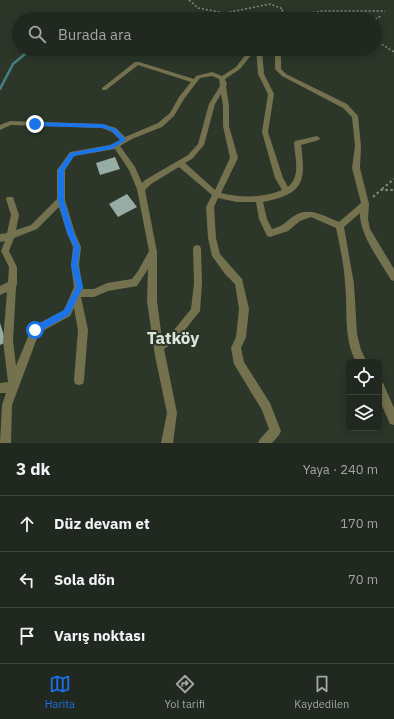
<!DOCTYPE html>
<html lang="tr">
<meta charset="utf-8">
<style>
:root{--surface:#21281f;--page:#2d342c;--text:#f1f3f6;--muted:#a2a6a4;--line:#3e443d;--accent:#1a73e8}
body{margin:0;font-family:"IBM Plex Sans",sans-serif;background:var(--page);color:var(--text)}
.controls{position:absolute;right:12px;bottom:12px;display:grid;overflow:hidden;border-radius:6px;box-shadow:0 2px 10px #0003}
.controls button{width:36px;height:36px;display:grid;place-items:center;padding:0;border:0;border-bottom:1px solid var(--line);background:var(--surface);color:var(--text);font:20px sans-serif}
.stop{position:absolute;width:12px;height:12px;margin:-9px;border:3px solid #1a73e8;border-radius:50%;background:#fff}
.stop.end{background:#1a73e8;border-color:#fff;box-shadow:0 1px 4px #0008}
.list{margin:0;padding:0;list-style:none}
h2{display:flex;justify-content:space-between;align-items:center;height:52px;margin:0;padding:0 16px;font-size:17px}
h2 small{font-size:13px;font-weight:400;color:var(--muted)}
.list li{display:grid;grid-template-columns:26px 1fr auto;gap:12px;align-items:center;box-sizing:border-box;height:56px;padding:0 16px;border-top:1px solid var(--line)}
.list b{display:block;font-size:15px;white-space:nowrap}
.list em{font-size:13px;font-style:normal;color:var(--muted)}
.icon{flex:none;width:22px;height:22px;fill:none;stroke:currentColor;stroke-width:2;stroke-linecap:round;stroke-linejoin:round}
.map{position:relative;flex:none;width:394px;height:443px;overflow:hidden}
.search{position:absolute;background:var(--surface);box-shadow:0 2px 10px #0003;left:12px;right:12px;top:12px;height:44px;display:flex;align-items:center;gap:10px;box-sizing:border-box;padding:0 14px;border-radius:22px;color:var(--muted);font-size:15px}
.sheet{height:220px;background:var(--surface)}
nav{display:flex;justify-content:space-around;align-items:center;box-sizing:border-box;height:56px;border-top:1px solid var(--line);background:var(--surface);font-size:11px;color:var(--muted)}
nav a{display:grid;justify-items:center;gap:2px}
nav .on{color:var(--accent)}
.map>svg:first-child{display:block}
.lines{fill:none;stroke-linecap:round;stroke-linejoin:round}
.stream{stroke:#468085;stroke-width:2.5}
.building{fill:#98aca6}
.path-far1{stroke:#838c81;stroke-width:1.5;stroke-dasharray:2 2;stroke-linecap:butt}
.path{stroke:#838c81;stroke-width:2;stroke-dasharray:2.5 2.5;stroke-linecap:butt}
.street{fill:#74714e;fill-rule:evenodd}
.route{fill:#1a73e8}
.labels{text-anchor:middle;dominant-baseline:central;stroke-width:4;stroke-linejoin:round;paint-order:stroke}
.near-quarter-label{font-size:17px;font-weight:bold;fill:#dee5dd;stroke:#2c3629}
</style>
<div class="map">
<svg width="394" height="443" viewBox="0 0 394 443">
<rect width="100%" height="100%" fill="#2c3629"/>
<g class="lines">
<path class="stream" d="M0 89 13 64 31 49"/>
</g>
<path class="building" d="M115 157 120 169 100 175 96 163Z
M127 194 137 207 118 217 109 204Z
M0 323 6 342 0 345Z"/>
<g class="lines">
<path class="path-far1" d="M189 0 198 8 225 13 270 4 283 9 279 19
M281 17 323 11H385
M286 18 302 19
M375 19 381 16
M375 40 394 52"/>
<path class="path" d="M382 189 394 179
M373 197 381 190H394"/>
<path class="street" d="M250 49H256L240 69 225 79 227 84 226 86 229 106V126L238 158 221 193C240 198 263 198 282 190L275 178 262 132 268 94 258 74 256 49H262L264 74 274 94 268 132 283 178 288 187C301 176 295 158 294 143L295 141 317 136 320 138 319 140 301 145C306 182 304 194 263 202L267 219 272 229C286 225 283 223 294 216 309 206 324 216 339 222L361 203 352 168 355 146 352 117 343 108 282 76 275 69V57L270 49H276L281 57V69L286 74 347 104 358 116 361 146 360 168 369 204 368 219 370 229 394 269V281L391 280C380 261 359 234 360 213L344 227 354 284 357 334 361 350 367 362H356C343 337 348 310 345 283 344 265 340 246 336 228L311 217 300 221 288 231 270 237 267 236 259 219 256 202H237L218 198 214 207 216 238 220 254 242 279 249 309 246 337 241 348 244 362 270 403 281 431 279 435 272 443H258L260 439 269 429 262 410 234 364 231 348 236 337 239 309 235 284 225 274 212 256 208 238 206 207 212 195 179 167 151 184 145 190 157 252V301L162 339 170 335 191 309 194 283 193 249 194 246 197 245 200 246 201 249 202 283 200 311 176 341 164 349 177 413 173 443H161L167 413 155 356 147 301 148 269 137 286 108 291 94 297H81L88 330 84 380 83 384 79 385 75 384 74 380 78 330 74 308 70 316 39 333 12 405 11 443H0L2 405 6 393H0V383L8 382 3 341 7 292 0 295V286L8 282 9 267 1 251 5 241 0 242V234L7 233 11 215 6 199 7 197H13L19 215 16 230 31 225 57 199V170L70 152 110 145 120 140 112 132 102 128 11 125 0 130V125L10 121 103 124 116 128 125 137 158 123 170 113 179 97 191 82 138 65 106 90H102V88L135 62H139L194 79 196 76 212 72 222 76 236 67ZM212 76 219 79 220 86 209 104 198 144 188 155 145 180 142 183 135 167 120 146 132 139 162 127 174 116 184 99 200 78ZM221 94 223 106V126L230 158 215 190 185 163 192 159 204 145 215 104ZM115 149 129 170 137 189 149 251 138 271 132 279 107 283 94 289H83L79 265 81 247 75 233 65 200V170L74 156ZM59 207 67 233 73 247 71 265 74 287 64 310 32 327 16 366 13 341 16 287 17 284V267L9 251 14 238 37 229Z
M379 382 383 383 394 408V425L390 424 379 399Z"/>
</g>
<path class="route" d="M35 122 103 124 116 129 126 140 112 149 74 156 64 171V200L74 233 80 247 78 265 83 287 69 315 35 334 33 333V327L64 310 76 287 71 265 74 247 67 233 58 200V170L70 153 111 145 120 140 112 131 103 128 35 126 32 124Z"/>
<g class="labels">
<g class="near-quarter-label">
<text x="173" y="338">Tatköy</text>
</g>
</g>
</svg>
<div class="controls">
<button><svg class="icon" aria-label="locate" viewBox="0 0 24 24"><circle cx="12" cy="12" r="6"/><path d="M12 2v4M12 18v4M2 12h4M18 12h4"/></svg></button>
<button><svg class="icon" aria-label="layers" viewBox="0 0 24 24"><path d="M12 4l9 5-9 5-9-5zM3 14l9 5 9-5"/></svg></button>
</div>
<div class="stop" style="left:35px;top:330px"></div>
<div class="stop end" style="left:35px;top:124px"></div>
<div class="search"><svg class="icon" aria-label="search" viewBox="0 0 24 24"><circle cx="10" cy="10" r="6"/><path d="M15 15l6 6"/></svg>Burada ara</div>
</div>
<section class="sheet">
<h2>3 dk<small>Yaya · 240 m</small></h2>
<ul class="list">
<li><svg class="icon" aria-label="ahead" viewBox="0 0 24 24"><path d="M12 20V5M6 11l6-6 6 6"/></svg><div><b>Düz devam et</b></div><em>170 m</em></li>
<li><svg class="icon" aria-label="left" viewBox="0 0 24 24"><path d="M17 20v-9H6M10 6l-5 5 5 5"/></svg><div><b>Sola dön</b></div><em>70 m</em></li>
<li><svg class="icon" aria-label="arrive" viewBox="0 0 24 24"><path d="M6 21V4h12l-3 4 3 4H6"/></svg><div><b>Varış noktası</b></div></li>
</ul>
</section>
<nav>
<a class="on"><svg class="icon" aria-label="map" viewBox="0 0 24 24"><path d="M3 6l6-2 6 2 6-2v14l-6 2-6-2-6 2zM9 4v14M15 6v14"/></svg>Harita</a>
<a><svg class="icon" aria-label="directions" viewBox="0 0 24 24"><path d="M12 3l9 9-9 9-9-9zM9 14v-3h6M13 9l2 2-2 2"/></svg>Yol tarifi</a>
<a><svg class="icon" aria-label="saved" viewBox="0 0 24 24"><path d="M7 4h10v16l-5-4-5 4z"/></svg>Kaydedilen</a>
</nav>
